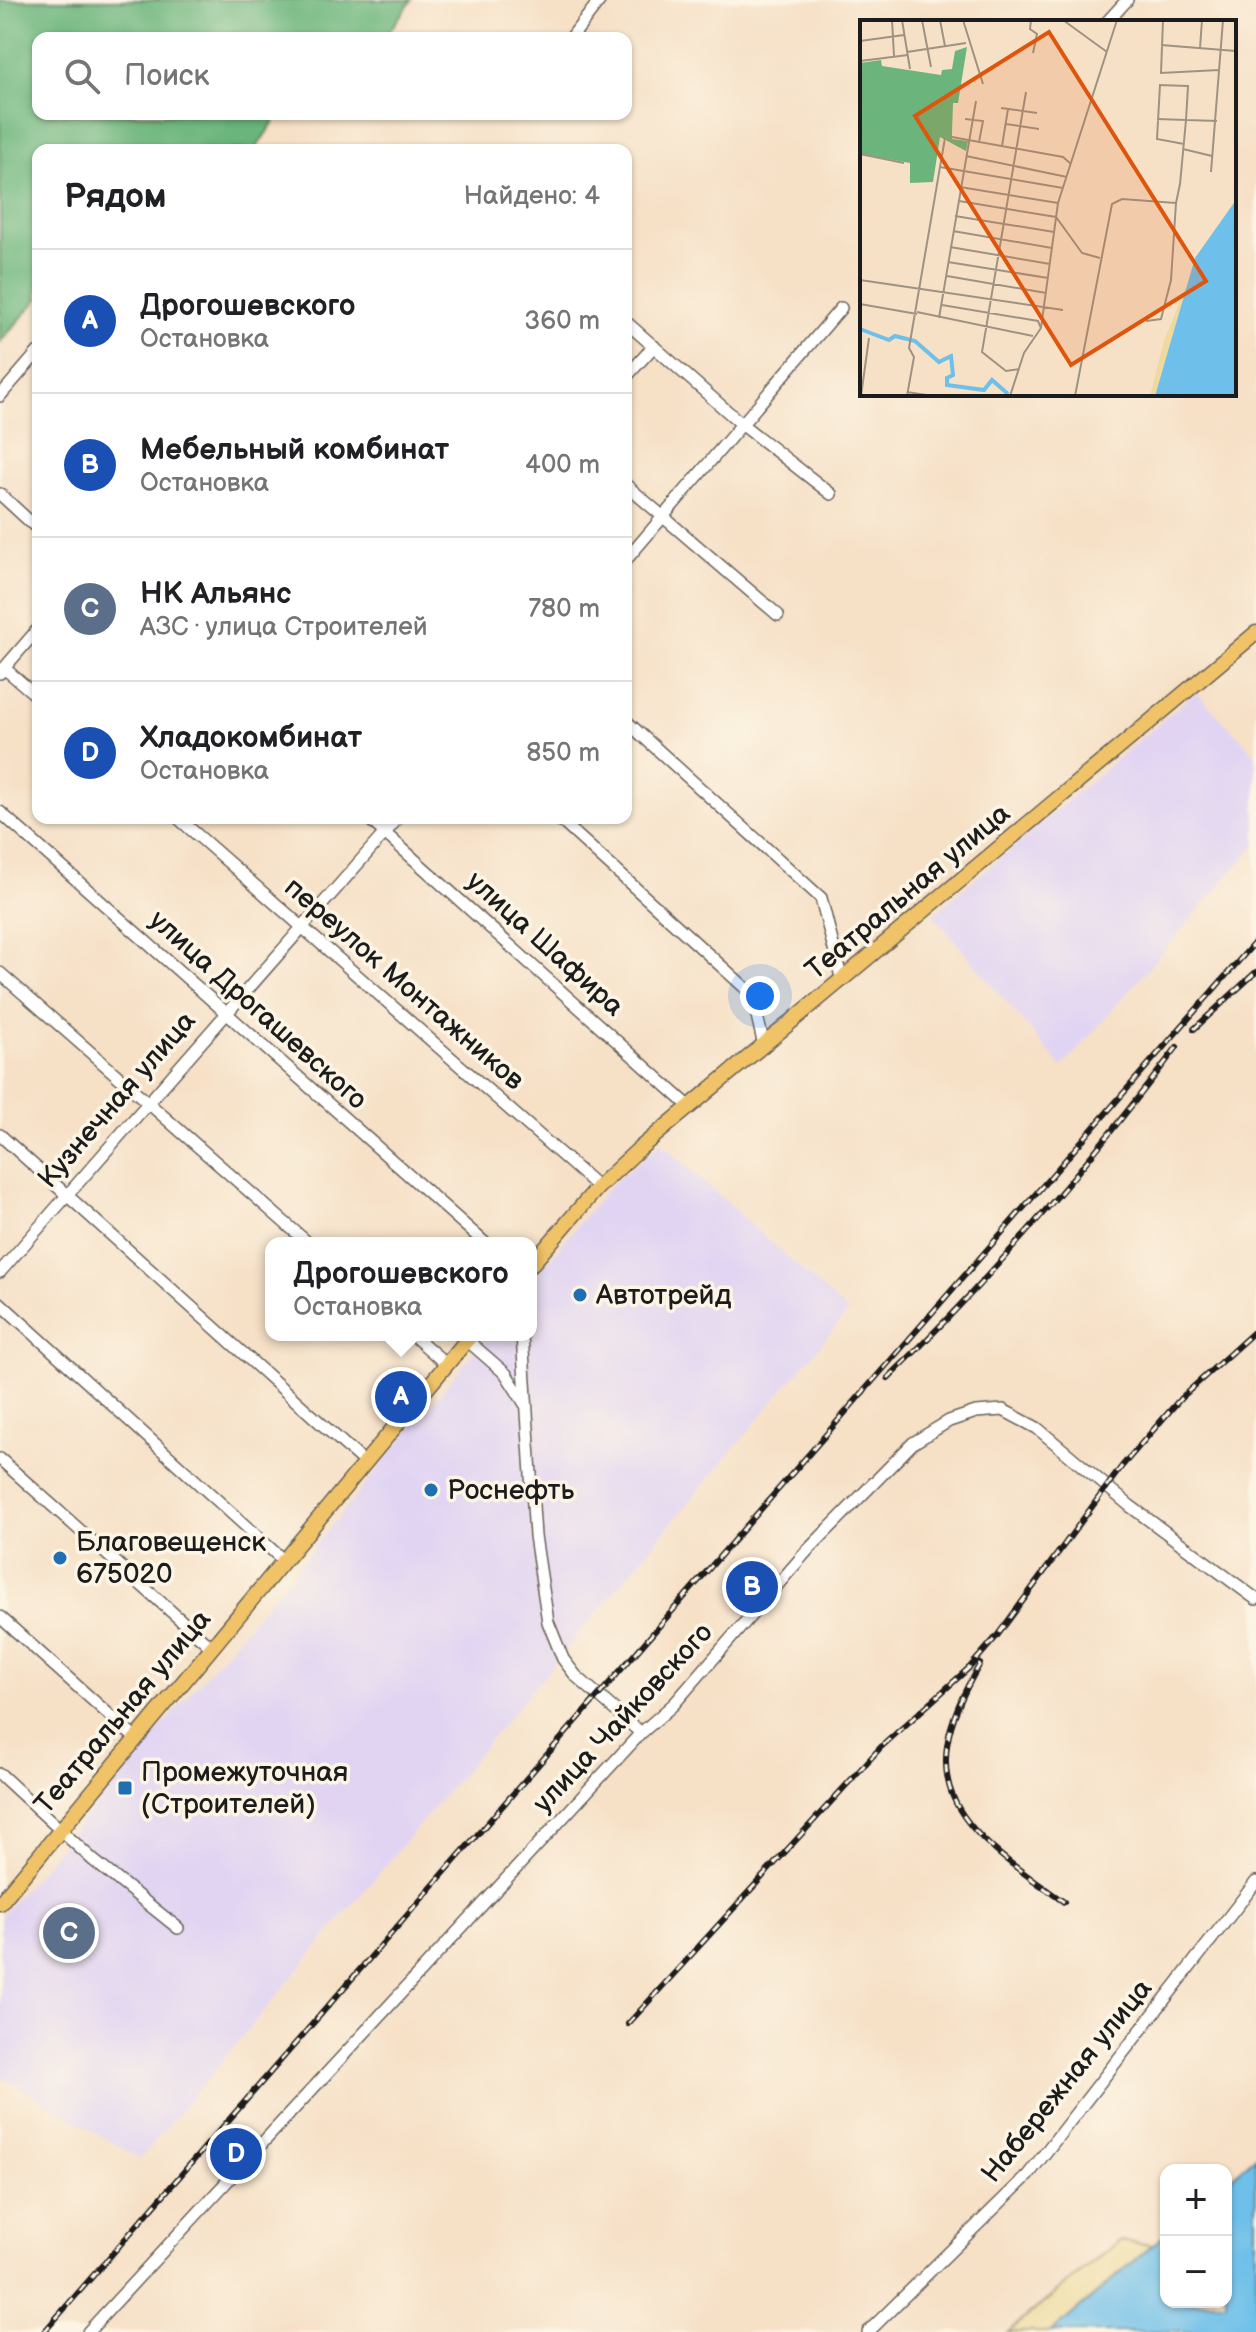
<!DOCTYPE html>
<html lang="ru">
<meta charset="utf-8">
<style>
:root{--surface:#fff;--page:#f6f6f6;--text:#202124;--muted:#757577;--line:#e0e0e0;--accent:#1a73e8}
body{margin:0;font-family:"Balsamiq Sans",sans-serif;background:var(--page);color:var(--text)}
.controls{position:absolute;right:24px;bottom:24px;display:grid;overflow:hidden;border-radius:16px;box-shadow:0 2px 6px #0004}
.controls button{width:72px;height:72px;display:grid;place-items:center;padding:0;border:0;border-bottom:2px solid var(--line);background:var(--surface);color:var(--text);font:40px sans-serif}
.you{position:absolute;left:760px;top:996px;width:28px;height:28px;margin:-20px;border:6px solid #fff;border-radius:50%;background:#1a73e8;box-shadow:0 0 0 12px #1a73e833}
.badge{display:grid;place-items:center;width:52px;height:52px;border-radius:50%;background:var(--accent);color:#fff;font-size:26px;font-weight:700}
.pin{position:absolute;translate:-50% -50%;border:4px solid #fff;box-shadow:0 2px 8px #0006}
.popup{position:absolute;left:265px;top:1237px;width:272px;height:104px;box-sizing:border-box;display:grid;place-content:center;border-radius:16px;background:var(--surface);filter:drop-shadow(0 2px 6px #0005);font-size:26px;white-space:nowrap;color:var(--muted)}
.popup b{font-size:30px;color:var(--text)}
.popup::after{content:'';position:absolute;left:50%;top:100%;margin-left:-16px;border:16px solid transparent;border-top-color:var(--surface)}
.list{margin:0;padding:0;list-style:none}
h2{display:flex;justify-content:space-between;align-items:center;height:104px;margin:0;padding:0 32px;font-size:34px}
h2 small{font-size:26px;font-weight:400;color:var(--muted)}
.list li{display:grid;grid-template-columns:52px 1fr auto;gap:24px;align-items:center;box-sizing:border-box;height:144px;padding:0 32px;border-top:2px solid var(--line)}
.list b{display:block;font-size:30px;white-space:nowrap}
.list p{margin:0;font-size:26px;white-space:nowrap;color:var(--muted)}
.list em{font-size:26px;font-style:normal;color:var(--muted)}
.icon{flex:none;width:44px;height:44px;fill:none;stroke:currentColor;stroke-width:2;stroke-linecap:round;stroke-linejoin:round}
.map{position:relative;flex:none;width:1256px;height:2332px;overflow:hidden}
.search{position:absolute;background:var(--surface);box-shadow:0 2px 6px #0004;left:32px;top:32px;width:600px;height:88px;display:flex;align-items:center;gap:20px;box-sizing:border-box;padding:0 28px;border-radius:16px;color:var(--muted);font-size:30px}
.panel{position:absolute;background:var(--surface);box-shadow:0 2px 6px #0004;left:32px;top:144px;width:600px;height:680px;border-radius:16px}
.map>svg:first-child{display:block}
.built{fill:#e1d4f3}
.forest{fill:#6bb57c;stroke:#44684c;stroke-width:2}
.sand{fill:#eeda9e;stroke:#857b5d;stroke-width:2}
.water{fill:#6ec0ea;stroke:#456e83;stroke-width:2}
.lines{fill:none;stroke-linecap:round;stroke-linejoin:round}
.minor-casing{stroke:#686158;stroke-width:14}
.major-casing{stroke:#686158;stroke-width:17}
.minor{stroke:#fff;stroke-width:11}
.major{stroke:#f1c369;stroke-width:14}
.rail-casing{stroke:#1c1c1c;stroke-width:6}
.rail{stroke:#fcf5e5;stroke-width:3;stroke-dasharray:9;stroke-linecap:butt}
.poi-dot{fill:#1f6fb2;stroke:#fcf5e5;stroke-width:3}
.labels{text-anchor:middle;dominant-baseline:central;stroke-width:7;stroke-linejoin:round;paint-order:stroke}
.street-label{font-size:28px;fill:#1c1c1c;stroke:#fcf5e5}
.poi-label{font-size:28px;fill:#1c1c1c;stroke:#fcf5e5;text-anchor:start}
.inset-river{fill:none;stroke:#6ec0ea;stroke-width:4}
.inset-road{fill:none;stroke:#9f9282;stroke-width:2}
.view{fill:#de560d;fill-opacity:0.15;stroke:#de560d;stroke-width:4}
.inset-edge{fill:none;stroke:#1c1c1c;stroke-width:4}
</style>
<div class="map">
<svg width="1256" height="2332" viewBox="0 0 1256 2332">
<rect width="100%" height="100%" fill="#fcf5e5"/>
<filter id="ink" filterUnits="userSpaceOnUse"><feTurbulence type="fractalNoise" baseFrequency=".0125" numOctaves="2"/><feDisplacementMap in="SourceGraphic" scale="16" xChannelSelector="R" yChannelSelector="G"/><feConvolveMatrix kernelMatrix="1 2 1 2 8 2 1 2 1" color-interpolation-filters="sRGB"/></filter>
<filter id="wash" filterUnits="userSpaceOnUse"><feTurbulence type="fractalNoise" baseFrequency=".006" numOctaves="4" result="noise"/><feDisplacementMap in="SourceGraphic" scale="32" xChannelSelector="R" yChannelSelector="G"/><feGaussianBlur stdDeviation="1.8" result="paint"/><feColorMatrix in="noise" values="0 0 0 0 0 0 0 0 0 0 0 0 0 0 0 0 0 1.4 0 .05"/><feComposite in="paint" operator="in"/></filter>
<g filter="url(#wash)">
<rect width="100%" height="100%" fill="#f6e0c6"/>
<path class="built" d="M1196 692 1256 755V844L1062 1068 933 915Z
M661 1143 848 1312 140 2159 0 2075V1917L306 1557 488 1335H531V1282L610 1186Z"/>
<path class="forest" d="M0 0H412L384 38H38V114H279L255 150H38V299L0 342Z"/>
<path class="sand" d="M1119 2241 1153 2245 1052 2332H1008Z"/>
<path class="water" d="M1256 2156V2332H1052L1166 2234V2302H1226V2182Z"/>
</g>
<g filter="url(#ink)">
<g class="lines">
<g class="minor-casing">
<path id="minor" d="M1107 22 1127 0
M571 38 600 0
M626 322 744 426 831 494
M626 377 654 346
M0 396 38 352
M626 485 778 615
M0 494 38 529
M626 560 841 308
M4 668 38 697
M0 673 38 629
M626 721 821 898 842 981
M0 812 485 1243
M178 818 598 1187
M368 818 690 1107
M558 818 752 994 764 1046
M0 973 308 1243
M0 1135 365 1463
M0 1272 398 818
M0 1303 283 1560
M413 1335 446 1364
M522 1335 535 1536 548 1622 563 1659 576 1676 641 1733
M467 1340 506 1374 525 1404
M0 1459 211 1647
M0 1617 135 1738
M0 1774 93 1860 178 1928
M88 2332 641 1733 674 1704 806 1552 913 1443 949 1421 976 1412 1003 1410 1037 1428 1130 1506 1256 1599
M868 2332 1028 2175 1256 1882"/>
</g>
<g class="major-casing">
<path id="major" d="M531 1265 598 1187 639 1149 1256 633
M0 1903 471 1335"/>
</g>
<use href="#minor" class="minor"/>
<use href="#major" class="major"/>
<g class="rail-casing">
<path id="rail" d="M1194 1029 1256 972
M888 1378C994 1276 1088 1164 1177 1047
M980 1664C905 1789 963 1831 1064 1902
M628 2024 881 1747 970 1667 997 1636 1122 1466 1181 1398 1256 1330
M44 2332 1256 941"/>
</g>
<use href="#rail" class="rail"/>
</g>
</g>
<g class="poi-dot">
<circle cx="580" cy="1295" r="8"/>
<circle cx="431" cy="1490" r="8"/>
<circle cx="60" cy="1558" r="8"/>
<rect x="117" y="1780" width="16" height="16" rx="4"/>
</g>
<g class="labels">
<g class="street-label">
<text transform="translate(908 892) rotate(-40)">Театральная улица</text>
<text transform="translate(545 944) rotate(42)">улица Шафира</text>
<text transform="translate(404 984) rotate(41)">переулок Монтажников</text>
<text transform="translate(258 1010) rotate(42)">улица Дрогашевского</text>
<text transform="translate(117 1100) rotate(-49)">Кузнечная улица</text>
<text transform="translate(123 1712) rotate(-50)">Театральная улица</text>
<text transform="translate(623 1718) rotate(-47)">улица Чайковского</text>
<text transform="translate(1067 2081) rotate(-51)">Набережная улица</text>
</g>
<g class="poi-label">
<text x="596" y="1295">Автотрейд</text>
<text x="447" y="1490">Роснефть</text>
<text x="76" y="1542">Благовещенск<tspan x="76" dy="32">675020</tspan></text>
<text x="141" y="1772">Промежуточная<tspan x="141" dy="32">(Строителей)</tspan></text>
</g>
</g>
<g transform="translate(860 20)">
<rect width="376" height="376" fill="#f6e0c6"/>
<path d="M107 27 98 83H93L92 113V119L108 121 106 131 80 117 73 162 50 163V143L0 134V43L21 40 22 46 81 55 82 50 92 49 95 31Z" fill="#6bb57c"/>
<path d="M329 259 295 376H290L304 321Z" fill="#eeda9e"/>
<path d="M376 180V376H295L335 238Z" fill="#6ec0ea"/>
<path class="inset-river" d="M0 309 29 320 35 316 55 321 79 342 91 336 93 355 87 358V365L124 370 132 360 148 374"/>
<path class="inset-road" d="M32 0 34 36M42 0 50 49M62 0 71 47M80 0 85 26M103 0 123 64M126 0H161M171 0 170 9 177 14 173 33M203 0 247 32M303 0 301 53 359 50M0 21 44 15M301 25 376 31M340 28 342 0M47 32 106 23M0 41 48 35M141 88 177 93M105 99 123 101 119 122M297 99 357 101M146 104 179 109M92 117 203 137 211 144M142 126 148 89M323 129 352 136M0 134 44 143M106 136 207 157M80 147 203 168M351 152 363 0M100 167 198 183M99 181 196 197 222 233 240 238M95 196 194 212M93 211 192 228M90 227 190 244M88 242 188 258M87 256 186 273M0 260 203 290M0 284 57 294M82 285 178 301 181 308M57 292 173 316M79 298 116 81M286 301 301 299 311 260 316 183 320 164 326 100 328 66 300 65 297 119 324 124M159 349 146 351 122 332 166 72M47 372 73 376M1 376 9 318M47 376 54 337 49 328 85 118M150 376 164 333 181 308 198 183 257 0M215 376 252 184 262 179 316 183"/>
<path class="view" d="M189 12 346 261 211 345 55 96Z"/>
<rect width="376" height="376" class="inset-edge"/>
</g>
</svg>
<div class="controls">
<button>+</button>
<button>−</button>
</div>
<div class="you"></div>
<div class="pin badge" style="left:401px;top:1397px;background:#1a4fb4">A</div>
<div class="popup"><b>Дрогошевского</b>Остановка</div>
<div class="pin badge" style="left:752px;top:1587px;background:#1a4fb4">B</div>
<div class="pin badge" style="left:69px;top:1933px;background:#5c6f8a">C</div>
<div class="pin badge" style="left:236px;top:2154px;background:#1a4fb4">D</div>
<div class="search"><svg class="icon" aria-label="search" viewBox="0 0 24 24"><circle cx="10" cy="10" r="6"/><path d="M15 15l6 6"/></svg>Поиск</div>
<section class="panel">
<h2>Рядом<small>Найдено: 4</small></h2>
<ul class="list">
<li><span class="badge" style="background:#1a4fb4">A</span><div><b>Дрогошевского</b><p>Остановка</p></div><em>360 m</em></li>
<li><span class="badge" style="background:#1a4fb4">B</span><div><b>Мебельный комбинат</b><p>Остановка</p></div><em>400 m</em></li>
<li><span class="badge" style="background:#5c6f8a">C</span><div><b>НК Альянс</b><p>АЗС · улица Строителей</p></div><em>780 m</em></li>
<li><span class="badge" style="background:#1a4fb4">D</span><div><b>Хладокомбинат</b><p>Остановка</p></div><em>850 m</em></li>
</ul>
</section>
</div>
